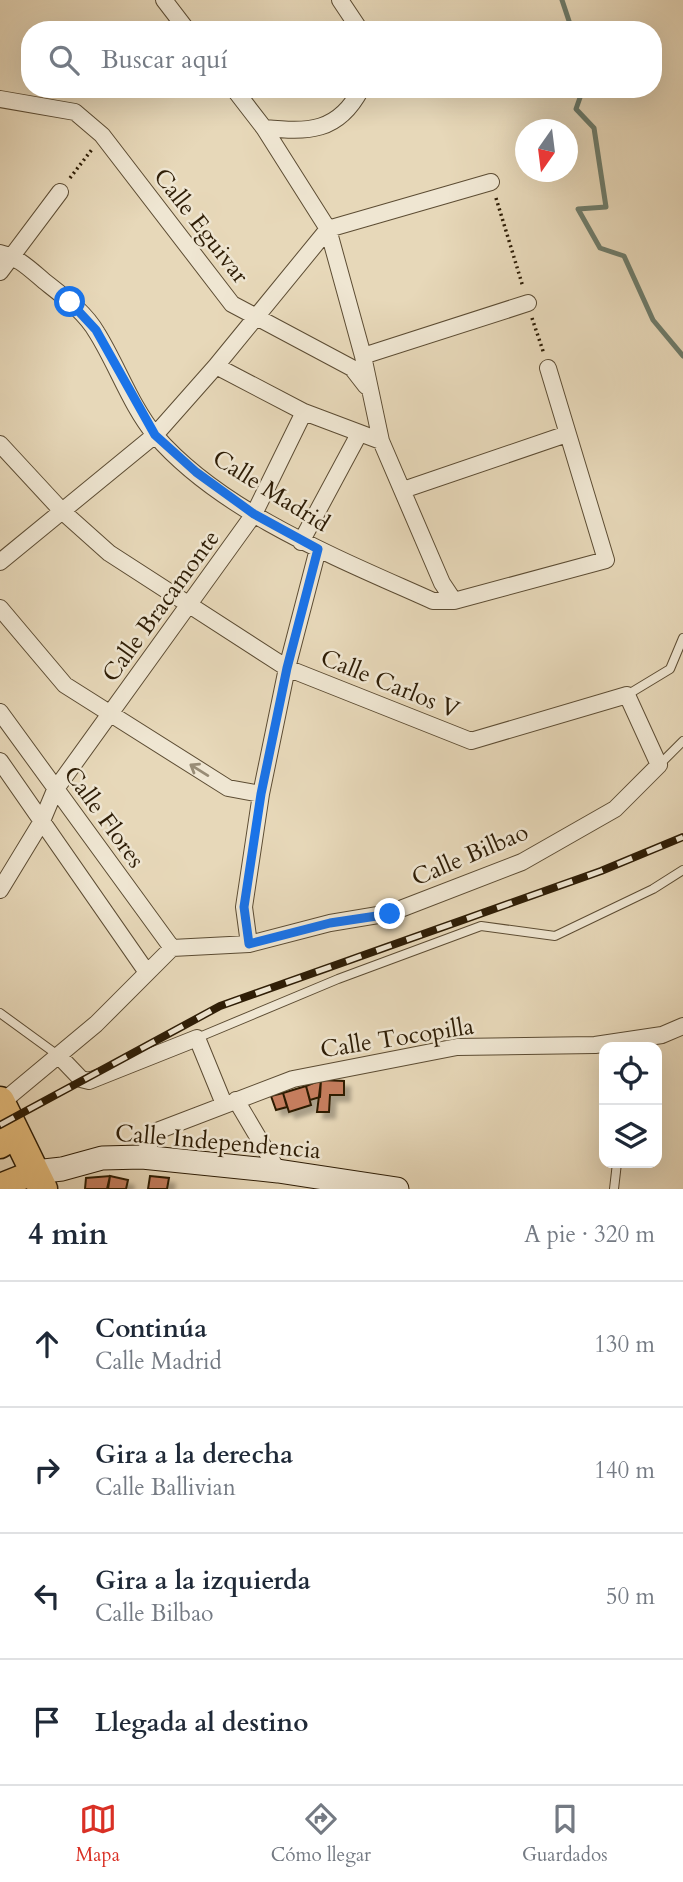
<!DOCTYPE html>
<html lang="es">
<meta charset="utf-8">
<style>
:root{--surface:#fff;--page:#f6f6f7;--text:#1f2937;--muted:#747a83;--line:#e0e1e3;--accent:#d93025}
body{margin:0;font-family:Cardo,serif;background:var(--page);color:var(--text)}
.controls{position:absolute;right:21px;bottom:21px;display:grid;overflow:hidden;border-radius:14px;box-shadow:0 7px 28px #0002}
.controls button{width:63px;height:63px;display:grid;place-items:center;padding:0;border:0;border-bottom:2px solid var(--line);background:var(--surface);color:var(--text);font:35px sans-serif}
.compass{position:absolute;left:515px;top:119px;width:63px;height:63px;border-radius:50%;background:var(--surface);box-shadow:0 7px 28px #0002;rotate:194deg}
.stop{position:absolute;width:21px;height:21px;margin:-16px;border:5px solid #1a73e8;border-radius:50%;background:#fff}
.stop.end{background:#1a73e8;border-color:#fff;box-shadow:0 2px 7px #0008}
.list{margin:0;padding:0;list-style:none}
h2{display:flex;justify-content:space-between;align-items:center;height:91px;margin:0;padding:0 28px;font-size:30px}
h2 small{font-size:23px;font-weight:400;color:var(--muted)}
.list li{display:grid;grid-template-columns:46px 1fr auto;gap:21px;align-items:center;box-sizing:border-box;height:126px;padding:0 28px;border-top:2px solid var(--line)}
.list b{display:block;font-size:26px;white-space:nowrap}
.list p{margin:0;font-size:23px;white-space:nowrap;color:var(--muted)}
.list em{font-size:23px;font-style:normal;color:var(--muted)}
.icon{flex:none;width:38px;height:38px;fill:none;stroke:currentColor;stroke-width:2;stroke-linecap:round;stroke-linejoin:round}
.map{position:relative;flex:none;width:683px;height:1189px;overflow:hidden}
.search{position:absolute;background:var(--surface);box-shadow:0 7px 28px #0002;left:21px;right:21px;top:21px;height:77px;display:flex;align-items:center;gap:18px;box-sizing:border-box;padding:0 24px;border-radius:28px;color:var(--muted);font-size:26px}
.sheet{height:595px;background:var(--surface)}
nav{display:flex;justify-content:space-around;align-items:center;box-sizing:border-box;height:98px;border-top:2px solid var(--line);background:var(--surface);font-size:19px;color:var(--muted)}
nav a{display:grid;justify-items:center;gap:4px}
nav .on{color:var(--accent)}
.map>svg:first-child{display:block}
.lines{fill:none;stroke-linecap:round;stroke-linejoin:round}
.stream{stroke:#6d7b6a;stroke-width:5}
.building{fill:#c57d5d;stroke:#2e1d06;stroke-width:2;filter:url(#shadow)}
.lane-casing{stroke:#5c4c33;stroke-width:10}
.street-casing{stroke:#5c4c33;stroke-width:18}
.secondary-casing{stroke:#2e1d06;stroke-width:25}
.primary-casing{stroke:#2e1d06;stroke-width:27}
.highway-casing{stroke:#2e1d06;stroke-width:31}
.path{stroke:#2e1d06;stroke-width:3.5;stroke-dasharray:2 3.5;stroke-linecap:butt}
.lane{stroke:#efe6d2;stroke-width:8}
.street{stroke:#efe6d2;stroke-width:16}
.secondary{stroke:#efe6d2;stroke-width:23}
.primary{stroke:#e4bc7c;stroke-width:24}
.highway{stroke:#e4bc7c;stroke-width:28}
.rail-casing{stroke:#2e1d06;stroke-width:8}
.rail{stroke:#efe6d2;stroke-width:5;stroke-dasharray:16;stroke-linecap:butt}
.oneway{stroke:#988c76}
.route{stroke:#1a73e8;stroke-width:9}
.labels{text-anchor:middle;dominant-baseline:central;stroke-width:5;stroke-linejoin:round;paint-order:stroke}
.street-label{font-size:24px;fill:#2e1d06;stroke:#efe6d2}
</style>
<div class="map">
<svg width="683" height="1189" viewBox="0 0 683 1189">
<defs>
<filter id="shadow"><feDropShadow dx="6" dy="6" stdDeviation="2" flood-color="#0004"/></filter>
</defs>
<rect width="100%" height="100%" fill="#e7d8b9"/>
<filter id="stains"><feTurbulence type="fractalNoise" baseFrequency=".00286" numOctaves="4"/><feColorMatrix values="0 0 0 0 .2 0 0 0 0 .09 0 0 0 0 .02 0 0 0 .5 -.17"/></filter>
<radialGradient id="worn" r=".72"><stop offset=".6" stop-color="#630" stop-opacity="0"/><stop offset="1" stop-color="#630" stop-opacity=".3"/></radialGradient>
<g class="lines">
<path class="stream" d="M562 0 572 30
M583 89 576 109 594 128 606 207 578 209 600 248 624 256 653 320 683 356"/>
</g>
<path class="building" d="M321 1080 320 1097 310 1100 306 1086Z
M321 1080 344 1081V1095H330L329 1112H317Z
M306 1086 311 1105 289 1112 283 1093Z
M283 1093 287 1107 276 1110 271 1096Z
M110 1176 107 1189H85L86 1178Z
M110 1176 128 1180 126 1189H108Z
M150 1176 169 1178 167 1189H148Z"/>
<g class="lines">
<g class="lane-casing">
<path id="lane" d="M627 695 670 669 683 638
M659 765 683 741
M0 1013 59 1056
M197 1038 338 979 481 926 555 936 653 889 683 870
M614 1189 617 1163"/>
</g>
<g class="street-casing">
<path id="street" d="M164 0 187 30
M340 0 360 30
M234 89 264 128 328 229 363 356 381 441 442 583 454 601
M0 99 75 112 102 135 232 304 352 368 366 386
M264 128C308 132 338 133 361 89
M328 229 491 182
M0 253C18 257 30 269 44 281 63 296 85 312 97 333 117 365 131 406 155 435 222 513 342 560 433 601H454L606 560 548 368
M0 272 60 192
M363 356 528 303
M216 366 304 412
M0 444 62 511 109 553 287 668 471 741 627 695 659 765 615 809 522 862 390 913 330 923 249 944 172 948 96 1024 1 1103
M403 490 567 434
M301 542 359 434
M0 562 155 435 216 366 328 229
M0 608 65 685 228 788 261 794
M0 712 172 948
M0 761 146 971
M0 890 42 821 55 790 254 514 304 412 381 441
M249 944 244 907 261 794 287 668 318 549
M59 1056 81 1079 89 1081 197 1038 224 1104
M236 1100 278 1171
M142 1157 157 1131 293 1079 457 1047 595 1045 662 1035 683 1026"/>
</g>
<g class="secondary-casing">
<path id="secondary" d="M35 1172 62 1169 102 1158 142 1157 278 1171 397 1189"/>
</g>
<g class="primary-casing">
<path id="primary" d="M0 1146 17 1136
M0 1186 35 1172"/>
</g>
<g class="highway-casing">
<path id="highway" d="M0 1101 43 1189"/>
</g>
<path class="path" d="M70 178 93 148
M496 198 523 287
M532 318 544 354"/>
<use href="#lane" class="lane"/>
<use href="#street" class="street"/>
<use href="#secondary" class="secondary"/>
<use href="#primary" class="primary"/>
<use href="#highway" class="highway"/>
<g class="rail-casing">
<path id="rail" d="M0 1125 220 1006 601 871 683 837"/>
</g>
<use href="#rail" class="rail"/>
</g>
<defs><path id="oneway-shaft" d="M-6 0H5M1.5-3L5.5 0L1.5 3" fill="none" stroke-width="1.6" stroke-linecap="round" stroke-linejoin="round" transform="scale(1.75)"/></defs>
<use class="oneway" href="#oneway-shaft" transform="translate(199 770) rotate(-148)"/>
<g class="lines">
<path class="route" d="M70 302 96 330 155 435 196 472 254 514 318 549 287 668 261 794 244 907 249 944 330 923 390 914"/>
</g>
<g class="labels">
<g class="street-label">
<text transform="translate(201 226) rotate(52)">Calle Eguivar</text>
<text transform="translate(271 491) rotate(32)">Calle Madrid</text>
<text transform="translate(161 606) rotate(-54)">Calle Bracamonte</text>
<text transform="translate(390 684) rotate(22)">Calle Carlos V</text>
<text transform="translate(104 817) rotate(54)">Calle Flores</text>
<text transform="translate(470 855) rotate(-23)">Calle Bilbao</text>
<text transform="translate(397 1038) rotate(-9)">Calle Tocopilla</text>
<text transform="translate(218 1142) rotate(5)">Calle Independencia</text>
</g>
</g>
<rect width="100%" height="100%" filter="url(#stains)"/>
<rect width="100%" height="100%" fill="url(#worn)"/>
</svg>
<div class="controls">
<button><svg class="icon" aria-label="locate" viewBox="0 0 24 24"><circle cx="12" cy="12" r="6"/><path d="M12 2v4M12 18v4M2 12h4M18 12h4"/></svg></button>
<button><svg class="icon" aria-label="layers" viewBox="0 0 24 24"><path d="M12 4l9 5-9 5-9-5zM3 14l9 5 9-5"/></svg></button>
</div>
<svg class="compass" viewBox="-18 -18 36 36"><path d="M0-13l5 13h-10z" fill="#e53935"/><path d="M0 13l5-13h-10z" fill="#747a83"/></svg>
<div class="stop" style="left:70px;top:302px"></div>
<div class="stop end" style="left:390px;top:914px"></div>
<div class="search"><svg class="icon" aria-label="search" viewBox="0 0 24 24"><circle cx="10" cy="10" r="6"/><path d="M15 15l6 6"/></svg>Buscar aquí</div>
</div>
<section class="sheet">
<h2>4 min<small>A pie · 320 m</small></h2>
<ul class="list">
<li><svg class="icon" aria-label="ahead" viewBox="0 0 24 24"><path d="M12 20V5M6 11l6-6 6 6"/></svg><div><b>Continúa</b><p>Calle Madrid</p></div><em>130 m</em></li>
<li><svg class="icon" aria-label="right" viewBox="0 0 24 24"><path d="M7 20v-9h11M14 6l5 5-5 5"/></svg><div><b>Gira a la derecha</b><p>Calle Ballivian</p></div><em>140 m</em></li>
<li><svg class="icon" aria-label="left" viewBox="0 0 24 24"><path d="M17 20v-9H6M10 6l-5 5 5 5"/></svg><div><b>Gira a la izquierda</b><p>Calle Bilbao</p></div><em>50 m</em></li>
<li><svg class="icon" aria-label="arrive" viewBox="0 0 24 24"><path d="M6 21V4h12l-3 4 3 4H6"/></svg><div><b>Llegada al destino</b></div></li>
</ul>
</section>
<nav>
<a class="on"><svg class="icon" aria-label="map" viewBox="0 0 24 24"><path d="M3 6l6-2 6 2 6-2v14l-6 2-6-2-6 2zM9 4v14M15 6v14"/></svg>Mapa</a>
<a><svg class="icon" aria-label="directions" viewBox="0 0 24 24"><path d="M12 3l9 9-9 9-9-9zM9 14v-3h6M13 9l2 2-2 2"/></svg>Cómo llegar</a>
<a><svg class="icon" aria-label="saved" viewBox="0 0 24 24"><path d="M7 4h10v16l-5-4-5 4z"/></svg>Guardados</a>
</nav>
